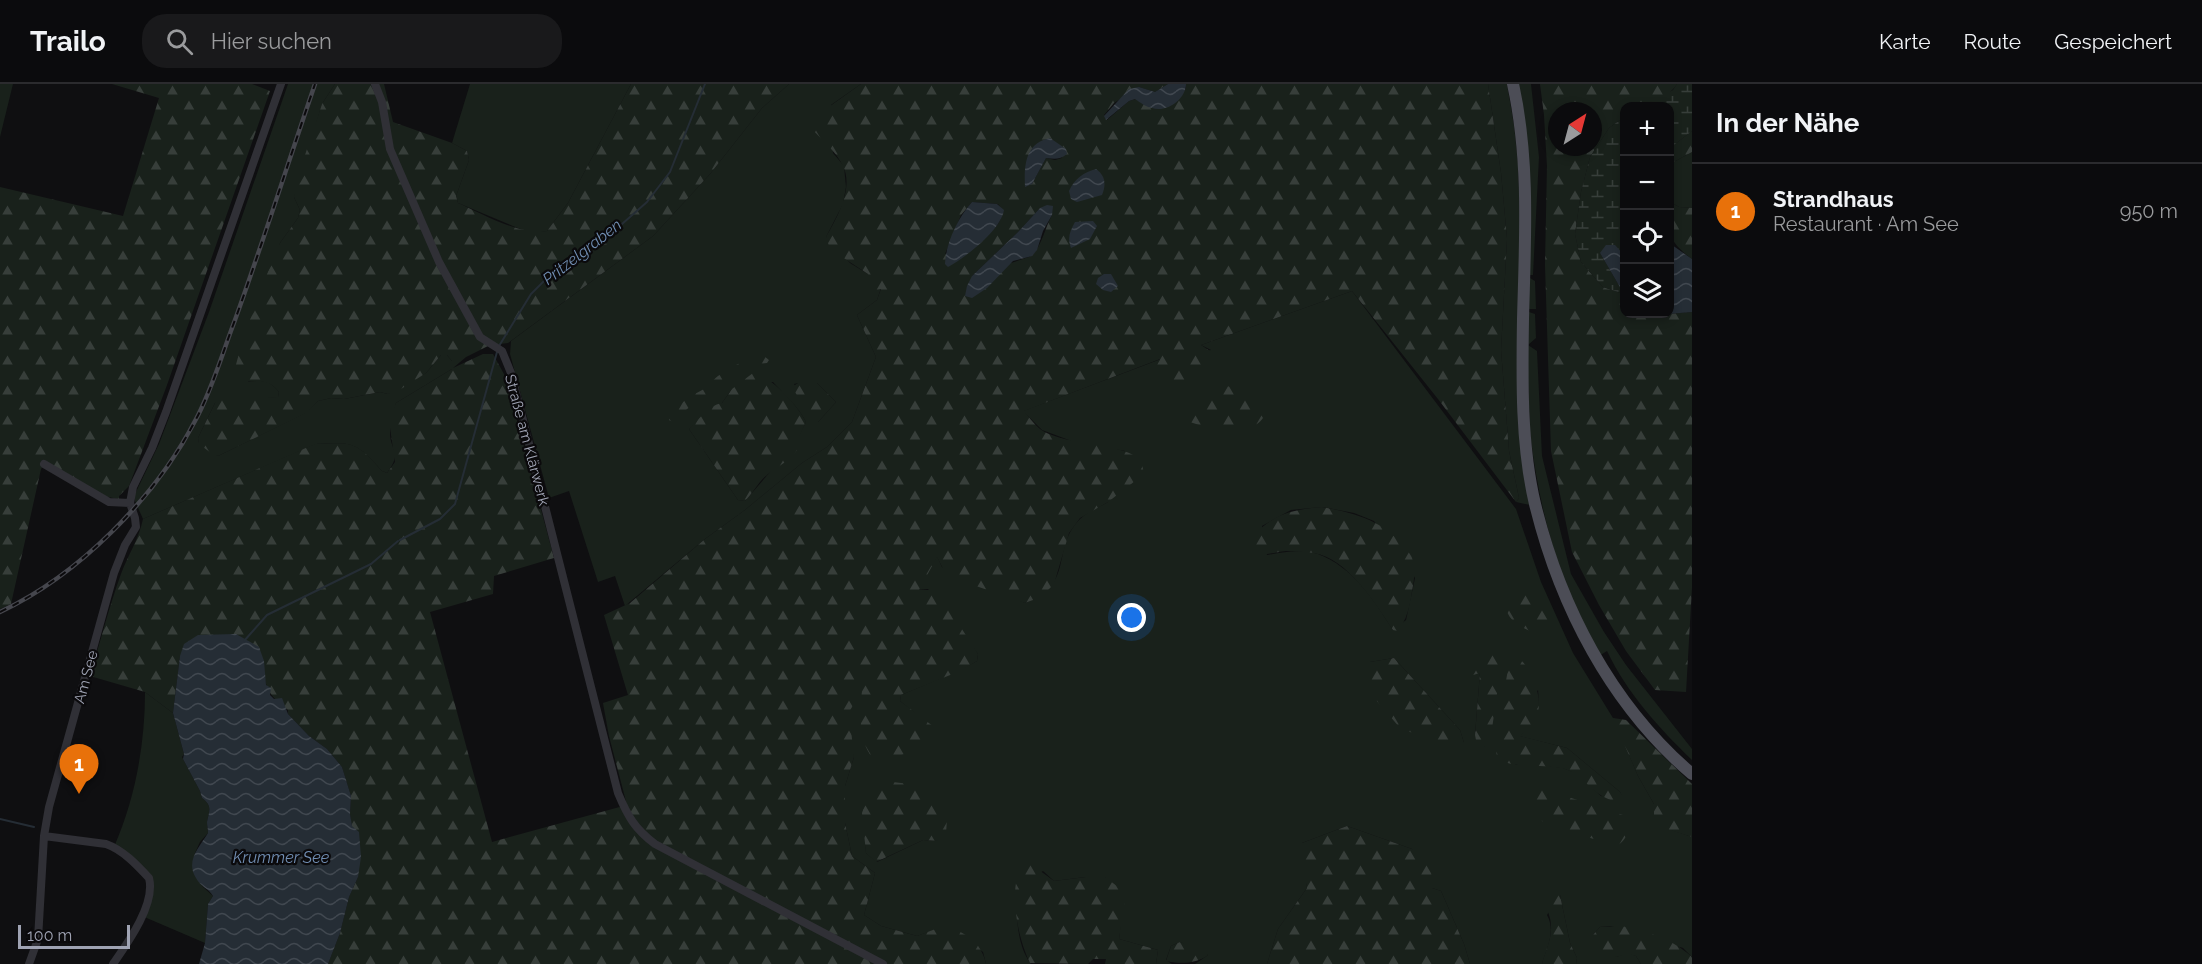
<!DOCTYPE html>
<html lang="de">
<meta charset="utf-8">
<style>
:root{--surface:#0b0b0d;--page:#19191b;--text:#f1f3f6;--muted:#9a9b9d;--line:#2b2b2e;--accent:#0b8043}
body{margin:0;font-family:Raleway,sans-serif;background:var(--page);color:var(--text)}
.controls{position:absolute;right:18px;top:18px;display:grid;overflow:hidden;border-radius:12px;box-shadow:0 3px 9px #0003}
.controls button{width:54px;height:54px;display:grid;place-items:center;padding:0;border:0;border-bottom:2px solid var(--line);background:var(--surface);color:var(--text);font:30px sans-serif}
.compass{position:absolute;left:1548px;top:18px;width:54px;height:54px;border-radius:50%;background:var(--surface);box-shadow:0 3px 9px #0003;rotate:36deg}
.scale{position:absolute;left:18px;bottom:15px;width:112px;box-sizing:border-box;padding-left:6px;border:3px solid #9fa3b3;border-top:0;font-size:16px;line-height:21px;white-space:nowrap;color:#9fa3b3;-webkit-text-stroke:4px #0b0a0c;paint-order:stroke}
.you{position:absolute;left:1132px;top:534px;width:21px;height:21px;margin:-15px;border:4px solid #fff;border-radius:50%;background:#1a73e8;box-shadow:0 0 0 9px #1a73e833}
.badge{display:grid;place-items:center;width:39px;height:39px;border-radius:50%;background:var(--accent);color:#fff;font-size:20px;font-weight:700}
.pin{position:absolute;translate:-50% -50px;filter:drop-shadow(0 2px 3px #0008)}
.pin::after{content:'';position:absolute;top:32px;width:21px;height:18px;background:inherit;clip-path:polygon(0 0,100% 0,50% 100%)}
.list{margin:0;padding:0;list-style:none}
h2{display:flex;justify-content:space-between;align-items:center;height:78px;margin:0;padding:0 24px;font-size:26px}
h2 small{font-size:20px;font-weight:400;color:var(--muted)}
.list li{display:grid;grid-template-columns:39px 1fr auto;gap:18px;align-items:center;box-sizing:border-box;height:96px;padding:0 24px;border-top:2px solid var(--line)}
.list b{display:block;font-size:22px;white-space:nowrap}
.list p{margin:0;font-size:20px;white-space:nowrap;color:var(--muted)}
.list em{font-size:20px;font-style:normal;color:var(--muted)}
.icon{flex:none;width:33px;height:33px;fill:none;stroke:currentColor;stroke-width:2;stroke-linecap:round;stroke-linejoin:round}
.map{position:relative;flex:none;width:1692px;height:880px;overflow:hidden}
header{display:flex;align-items:center;gap:36px;box-sizing:border-box;height:84px;padding:0 30px;background:var(--surface);border-bottom:2px solid var(--line)}
header strong{font-size:28px}
nav{display:flex;gap:33px;margin-inline-start:auto;font-size:21px}
.search{width:420px;height:54px;background:var(--page);display:flex;align-items:center;gap:15px;box-sizing:border-box;padding:0 21px;border-radius:24px;color:var(--muted);font-size:22px}
main{display:flex}
aside{flex:1;background:var(--surface)}
.map>svg:first-child{display:block}
.green{fill:#19211b;fill-rule:evenodd}
.forest{fill:url(#forest-firs);fill-rule:evenodd}
.wetland{fill:url(#wetland-marsh)}
.water{fill:url(#water-waves)}
.lines{fill:none;stroke-linecap:round;stroke-linejoin:round}
.stream{stroke:#252d35;stroke-width:2}
.minor{stroke:#303036;stroke-width:8}
.primary{stroke:#4c4d56;stroke-width:12}
.rail-casing{stroke:#45464d;stroke-width:4.5}
.rail{stroke:#0b0a0c;stroke-width:2;stroke-dasharray:7;stroke-linecap:butt}
.labels{text-anchor:middle;dominant-baseline:central;stroke-width:4.5;stroke-linejoin:round;paint-order:stroke}
.street-label{font-size:15px;fill:#9fa3b3;stroke:#0b0a0c}
.water-label{font-size:16px;font-style:italic;fill:#718eb3;stroke:#0b0a0c}
</style>
<header>
<strong>Trailo</strong>
<div class="search"><svg class="icon" aria-label="search" viewBox="0 0 24 24"><circle cx="10" cy="10" r="6"/><path d="M15 15l6 6"/></svg>Hier suchen</div>
<nav><a>Karte</a><a>Route</a><a>Gespeichert</a></nav>
</header>
<main>
<div class="map">
<svg width="1692" height="880" viewBox="0 0 1692 880">
<defs>
<pattern id="forest-firs" width="22" height="20" patternUnits="userSpaceOnUse" patternTransform="scale(1.5)"><rect width="22" height="20" fill="#19211b"/><path d="M5 1l3.5 6h-7zM16 11l3.5 6h-7z" fill="#373e3a"/></pattern>
<pattern id="wetland-marsh" width="20" height="14" patternUnits="userSpaceOnUse" patternTransform="scale(1.5)"><rect width="20" height="14" fill="#19211b"/><path d="M1 5h8M5 5V1M11 12h8M15 12V8" fill="none" stroke="#373e3a"/></pattern>
<pattern id="water-waves" width="16" height="10" patternUnits="userSpaceOnUse" patternTransform="scale(1.5)"><rect width="16" height="10" fill="#252d35"/><path d="M0 5q4-4 8 0t8 0" fill="none" stroke="#414850"/></pattern>
</defs>
<rect width="100%" height="100%" fill="#0f0f11"/>
<path class="green" d="M0 0H13L0 53Z
M288 0H335L322 20 294 113 300 126 298 134 280 159 248 298C261 296 270 296 279 308L278 313 215 319 198 354 199 359 218 372 305 329 318 317 331 314 344 315 380 308 388 310 426 289 441 271H447L452 277V285L396 319C394 328 390 339 390 348 390 368 403 367 387 389L382 387C356 358 353 358 316 360L143 435 135 417V410L159 360 209 228Z
M470 0H631L568 119 547 147 536 149 525 147 458 119 456 112 469 76 467 67 452 59Z
M789 0H861L831 21 833 69 844 82 846 103 843 120 826 153 850 179 868 190 881 204 877 216 857 231 876 273 852 338 827 363 802 379 745 426 705 455 625 522 615 492 598 498 569 407 549 414 510 270 511 257 653 152 710 90 762 24ZM773 298C785 312 798 322 806 338L795 359 745 417 738 416 689 345 722 319 732 305ZM799 299H817L836 318 818 338 794 300Z
M1488 0H1507L1514 41 1518 80 1530 421 1516 418 1519 414 1509 367 1501 266 1507 155 1501 89Z
M1517 0H1531L1539 73 1533 191H1530V194L1535 197 1536 225H1529V228L1535 230 1536 254 1528 261 1537 267 1542 372 1571 490 1604 548 1626 581 1692 665V676C1659 644 1627 609 1607 567L1599 572C1559 499 1540 430 1530 349Z
M1692 68V124L1679 123 1670 118V80Z
M1352 207 1516 425 1541 498 1573 569 1613 634 1628 641V668L1638 692 1654 720V740L1692 753V873L1683 864 1611 842 1600 843 1593 851 1616 873 1628 869 1636 872 1641 880H1576L1577 874 1570 859 1560 811 1547 831C1556 847 1547 864 1542 880H1470L1464 860 1441 807 1432 804 1412 765 1347 742 1302 759 1307 804 1278 845 1267 880H1195L1208 871 1180 858 1171 862 1166 876 1172 880H1156L1158 866 1119 855 1121 836 1105 793H1086L1054 797 1043 787 1016 807C1017 831 1016 860 1031 880H986L983 868 946 842 917 852 881 842 864 831 875 789 852 772 845 739V702L854 673 841 640 862 604 916 630 900 617 901 611 960 586 977 577 978 570 928 505 918 506 937 472 942 483 1025 519C1076 500 1050 465 1080 435 1087 428 1099 423 1108 418L1125 367 1074 358 1042 346 1023 327 1161 275 1211 266 1201 261ZM1322 423 1354 429 1374 437 1415 494 1406 536 1393 546C1374 516 1353 483 1318 470 1303 465 1283 468 1267 471L1262 442 1291 426ZM1394 574 1460 646 1464 659 1370 578ZM1480 589 1485 663 1475 651ZM1538 606C1540 628 1537 638 1519 652L1567 664 1620 708 1623 714 1601 712 1576 689 1563 684 1535 680 1516 681 1501 659ZM865 750 941 757 923 756 877 778 866 769Z
M145 608 173 629 184 670 182 673 200 707 202 714C213 722 209 727 207 738 207 742 208 745 208 749L200 758 195 769 193 785 203 803 213 812 208 820 205 859 142 832 151 800 114 763C135 715 145 661 145 608Z"/>
<path class="forest" d="M112 0H252L270 7 167 301 129 402 119 412V415L102 412 46 378 41 385 11 520 0 525V103L123 132 159 14Z
M335 0H384L393 38 452 59 467 67 469 76 456 112 458 119C483 130 520 152 547 147L568 119 631 0H789L762 24 710 90 653 152 508 259 490 261 466 273 453 284 483 270H493L505 292 554 474 494 492 493 510 430 528 492 758 627 721 609 652 603 619 628 611 604 531 630 519 705 455 745 426 802 379 827 363 852 338 876 273 857 231 877 216 881 205 874 207 868 190 830 165 826 153C837 134 854 104 843 82 836 67 820 54 809 42L812 35 861 0H1168L1155 8 1139 3 1114 19 1104 31 1107 36 1129 17 1136 15 1145 21 1186 5V0H1488L1501 89 1507 155 1501 266 1509 367 1519 414 1516 418 1438 315 1352 207 1201 261 1216 271 1214 279C1197 294 1174 311 1153 295L1152 290 1160 275 1024 327C1029 333 1036 343 1043 347 1067 361 1121 360 1136 373 1142 378 1143 384 1144 390L1108 418 1080 434 1069 449 1054 500 1041 513 1025 519 947 492 937 473 919 506H934L940 511 978 570 977 577 960 587 901 611 900 617 938 646C919 668 902 673 874 676 857 656 860 629 862 606L842 640 851 646 854 673 845 702V739L852 772 875 789 864 831 881 842 917 852 946 841C966 850 981 857 986 880H328L340 849 349 813 358 793 350 730 351 712 342 683 327 665 309 652 288 630V626C267 610 264 603 264 577L180 572 173 629 145 608 90 592C100 559 109 523 121 490 128 471 139 455 143 435L315 360C353 358 356 357 382 387L387 389 395 378 389 337 396 319 452 285V277L447 271H441L426 289 398 307 388 310 380 308 344 315 331 314 318 317 306 329 218 372 211 369 199 360 198 354 215 319 220 315 278 313 279 308C268 292 252 299 236 297L234 288 244 251 269 185 280 159 298 134 300 126 294 113 295 101 322 20ZM1050 54 1062 74 1055 76 1046 74 1032 100ZM972 118 998 120 1003 126C1000 153 967 161 945 170L961 131ZM1040 124 1052 131C1045 144 1042 161 1032 172L972 192 1018 148Z
M1540 0H1677C1667 16 1642 22 1624 22V33L1609 44 1590 73 1581 108 1575 150 1581 178 1603 203 1624 210V230H1652L1655 231 1692 228V503L1686 608 1655 606 1626 567 1599 521 1572 468 1551 367 1545 181 1547 82 1544 31ZM1557 27H1593V63H1557Z
M1692 47V68L1670 80V64Z
M1670 118 1679 123 1692 124V175C1665 154 1670 150 1670 118Z
M760 269 769 276 767 279 755 280 732 293 716 307 687 325 674 339 669 336C677 319 689 313 704 305 709 302 713 296 718 292 732 283 745 275 760 269Z
M753 289C770 291 799 323 806 338L796 359 797 366C788 380 770 385 760 398 755 404 751 411 745 417L738 416 689 345C700 335 707 322 722 319L732 305Z
M798 299H817L836 318 818 338H813L792 303Z
M1225 301 1260 315 1267 325C1259 357 1209 346 1188 337 1186 316 1208 305 1225 301Z
M1322 423C1354 429 1383 436 1404 463 1407 466 1411 471 1412 474 1416 485 1414 497 1412 507 1410 522 1407 535 1398 547L1393 546C1376 520 1347 474 1314 469 1305 468 1295 467 1286 467 1276 468 1268 471 1258 470L1250 455C1273 430 1290 426 1322 423Z
M1521 505C1537 510 1549 530 1554 546L1549 553C1533 549 1501 539 1507 517 1509 510 1514 508 1521 505Z
M1495 561 1503 567 1490 659 1485 663 1477 661 1475 651 1480 589 1466 593 1461 589C1467 576 1481 563 1495 561Z
M1514 572C1523 576 1525 580 1530 589 1539 606 1544 626 1531 643 1528 646 1523 649 1520 652L1567 664 1620 708 1624 714 1619 719C1614 717 1607 715 1602 712 1588 704 1581 690 1565 685 1543 679 1513 686 1497 674L1496 665 1504 653 1497 648 1510 574Z
M1394 574 1460 646 1464 659 1449 661 1401 645 1369 608 1362 586 1370 578Z
M1613 634 1626 636 1692 700V753L1654 741V720L1638 692Z
M885 697 917 701 948 719 946 750 941 757 923 756 876 778 866 769 862 729 870 703Z
M1535 702 1629 733C1628 745 1629 754 1618 761 1601 757 1540 742 1531 729 1528 725 1527 720 1525 716Z
M1347 742 1412 765 1431 775 1432 804 1441 807 1464 860 1470 880H1267L1278 845 1307 804 1304 788 1296 779 1302 759Z
M1028 778 1054 797 1086 793H1105L1126 809 1119 855 1158 866 1156 880H1105L1106 875H1093L1088 880 1030 879C1019 857 1011 818 1017 794 1019 788 1024 782 1028 778Z
M1555 808 1560 811 1570 859 1577 874 1576 880H1542C1545 868 1552 855 1551 842 1551 828 1543 827 1550 810Z
M1622 842C1648 848 1671 854 1692 873V880H1641L1636 872 1628 870 1616 873 1596 868 1590 858 1593 851 1600 843Z
M1180 858 1199 864 1208 871C1197 880 1179 880 1166 877L1171 862Z"/>
<path class="wetland" d="M1677 0H1692V47L1670 64V22H1642L1673 6Z
M1624 33V172L1600 169 1624 210 1603 203 1581 178 1575 150 1581 108 1590 73 1609 44Z"/>
<path class="water" d="M1168 0H1186C1186 15 1167 29 1152 24 1146 23 1141 19 1135 15L1129 17 1106 36 1104 32 1129 5 1139 3 1155 8Z
M1050 54 1066 65 1067 70C1060 76 1054 75 1046 74L1032 100 1025 103C1024 82 1025 59 1050 54Z
M1096 85C1106 92 1106 101 1102 111L1077 118 1071 115 1069 107C1075 94 1083 89 1096 85Z
M972 118 997 120 1004 126C1001 146 966 173 948 183L945 180C946 158 958 134 972 118Z
M1047 121 1053 122 1052 131 1043 147 1037 166 1032 172 1013 177 987 204 972 214 965 212 967 202 972 192 1018 148 1040 124Z
M1093 137 1097 142 1090 155 1071 164C1067 154 1070 147 1075 138Z
M1606 161H1615L1624 171V210L1600 169Z
M1672 161 1692 175V228L1655 231 1652 230H1670V162Z
M1104 190H1111L1118 202 1111 208 1103 206 1096 200 1098 194Z
M236 550 259 563 264 577 266 601 271 604 270 611 274 615 282 614 288 630 309 652 327 665 342 683 351 712 350 730 352 742 359 748 361 773 358 793 349 813 340 849 328 880H199L205 859 208 820 213 812C209 805 200 802 196 794 185 777 200 762 208 749 208 745 207 742 207 738 209 727 213 722 202 714L200 707 183 675 184 670 173 629 180 572 184 560 198 551Z"/>
<g class="lines">
<path class="stream" d="M499 262 531 210 549 192 600 152 622 140 647 118 670 88 705 0
M400 456 440 435 455 420 497 268
M244 557 267 531 371 480 398 457
M0 735 34 743"/>
<path class="minor" d="M375 0 382 18 390 65 439 178 480 253 502 267 511 289 618 709C628 733 635 745 655 760L883 880
M44 380 109 418 130 419
M44 752 106 760C123 766 137 781 149 794 156 820 127 860 113 880
M29 880 38 855 44 752 49 723 114 489 125 461 136 443 135 434 130 419 133 403 152 364 166 328 281 0"/>
<path class="primary" d="M1513 0C1530 77 1525 157 1523 235 1522 296 1521 361 1535 420 1560 522 1611 621 1692 690"/>
<g class="rail-casing">
<path id="rail" d="M0 528C79 491 155 414 195 337 212 306 222 270 235 236 263 158 288 79 315 0"/>
</g>
<use href="#rail" class="rail"/>
</g>
<g class="labels">
<g class="street-label">
<text transform="translate(527 356) rotate(75)">Straße am Klärwerk</text>
<text transform="translate(86 593) rotate(-75)">Am See</text>
</g>
<g class="water-label">
<text transform="translate(582 168) rotate(-38)">Pritzelgraben</text>
<text x="281" y="773">Krummer See</text>
</g>
</g>
</svg>
<div class="controls">
<button>+</button>
<button>−</button>
<button><svg class="icon" aria-label="locate" viewBox="0 0 24 24"><circle cx="12" cy="12" r="6"/><path d="M12 2v4M12 18v4M2 12h4M18 12h4"/></svg></button>
<button><svg class="icon" aria-label="layers" viewBox="0 0 24 24"><path d="M12 4l9 5-9 5-9-5zM3 14l9 5 9-5"/></svg></button>
</div>
<svg class="compass" viewBox="-18 -18 36 36"><path d="M0-13l5 13h-10z" fill="#e53935"/><path d="M0 13l5-13h-10z" fill="#9a9b9d"/></svg>
<div class="scale">100 m</div>
<div class="you"></div>
<div class="pin badge" style="left:79px;top:710px;background:#e8710a">1</div>
</div>
<aside>
<h2>In der Nähe<small></small></h2>
<ul class="list">
<li><span class="badge" style="background:#e8710a">1</span><div><b>Strandhaus</b><p>Restaurant · Am See</p></div><em>950 m</em></li>
</ul>
</aside>
</main>
